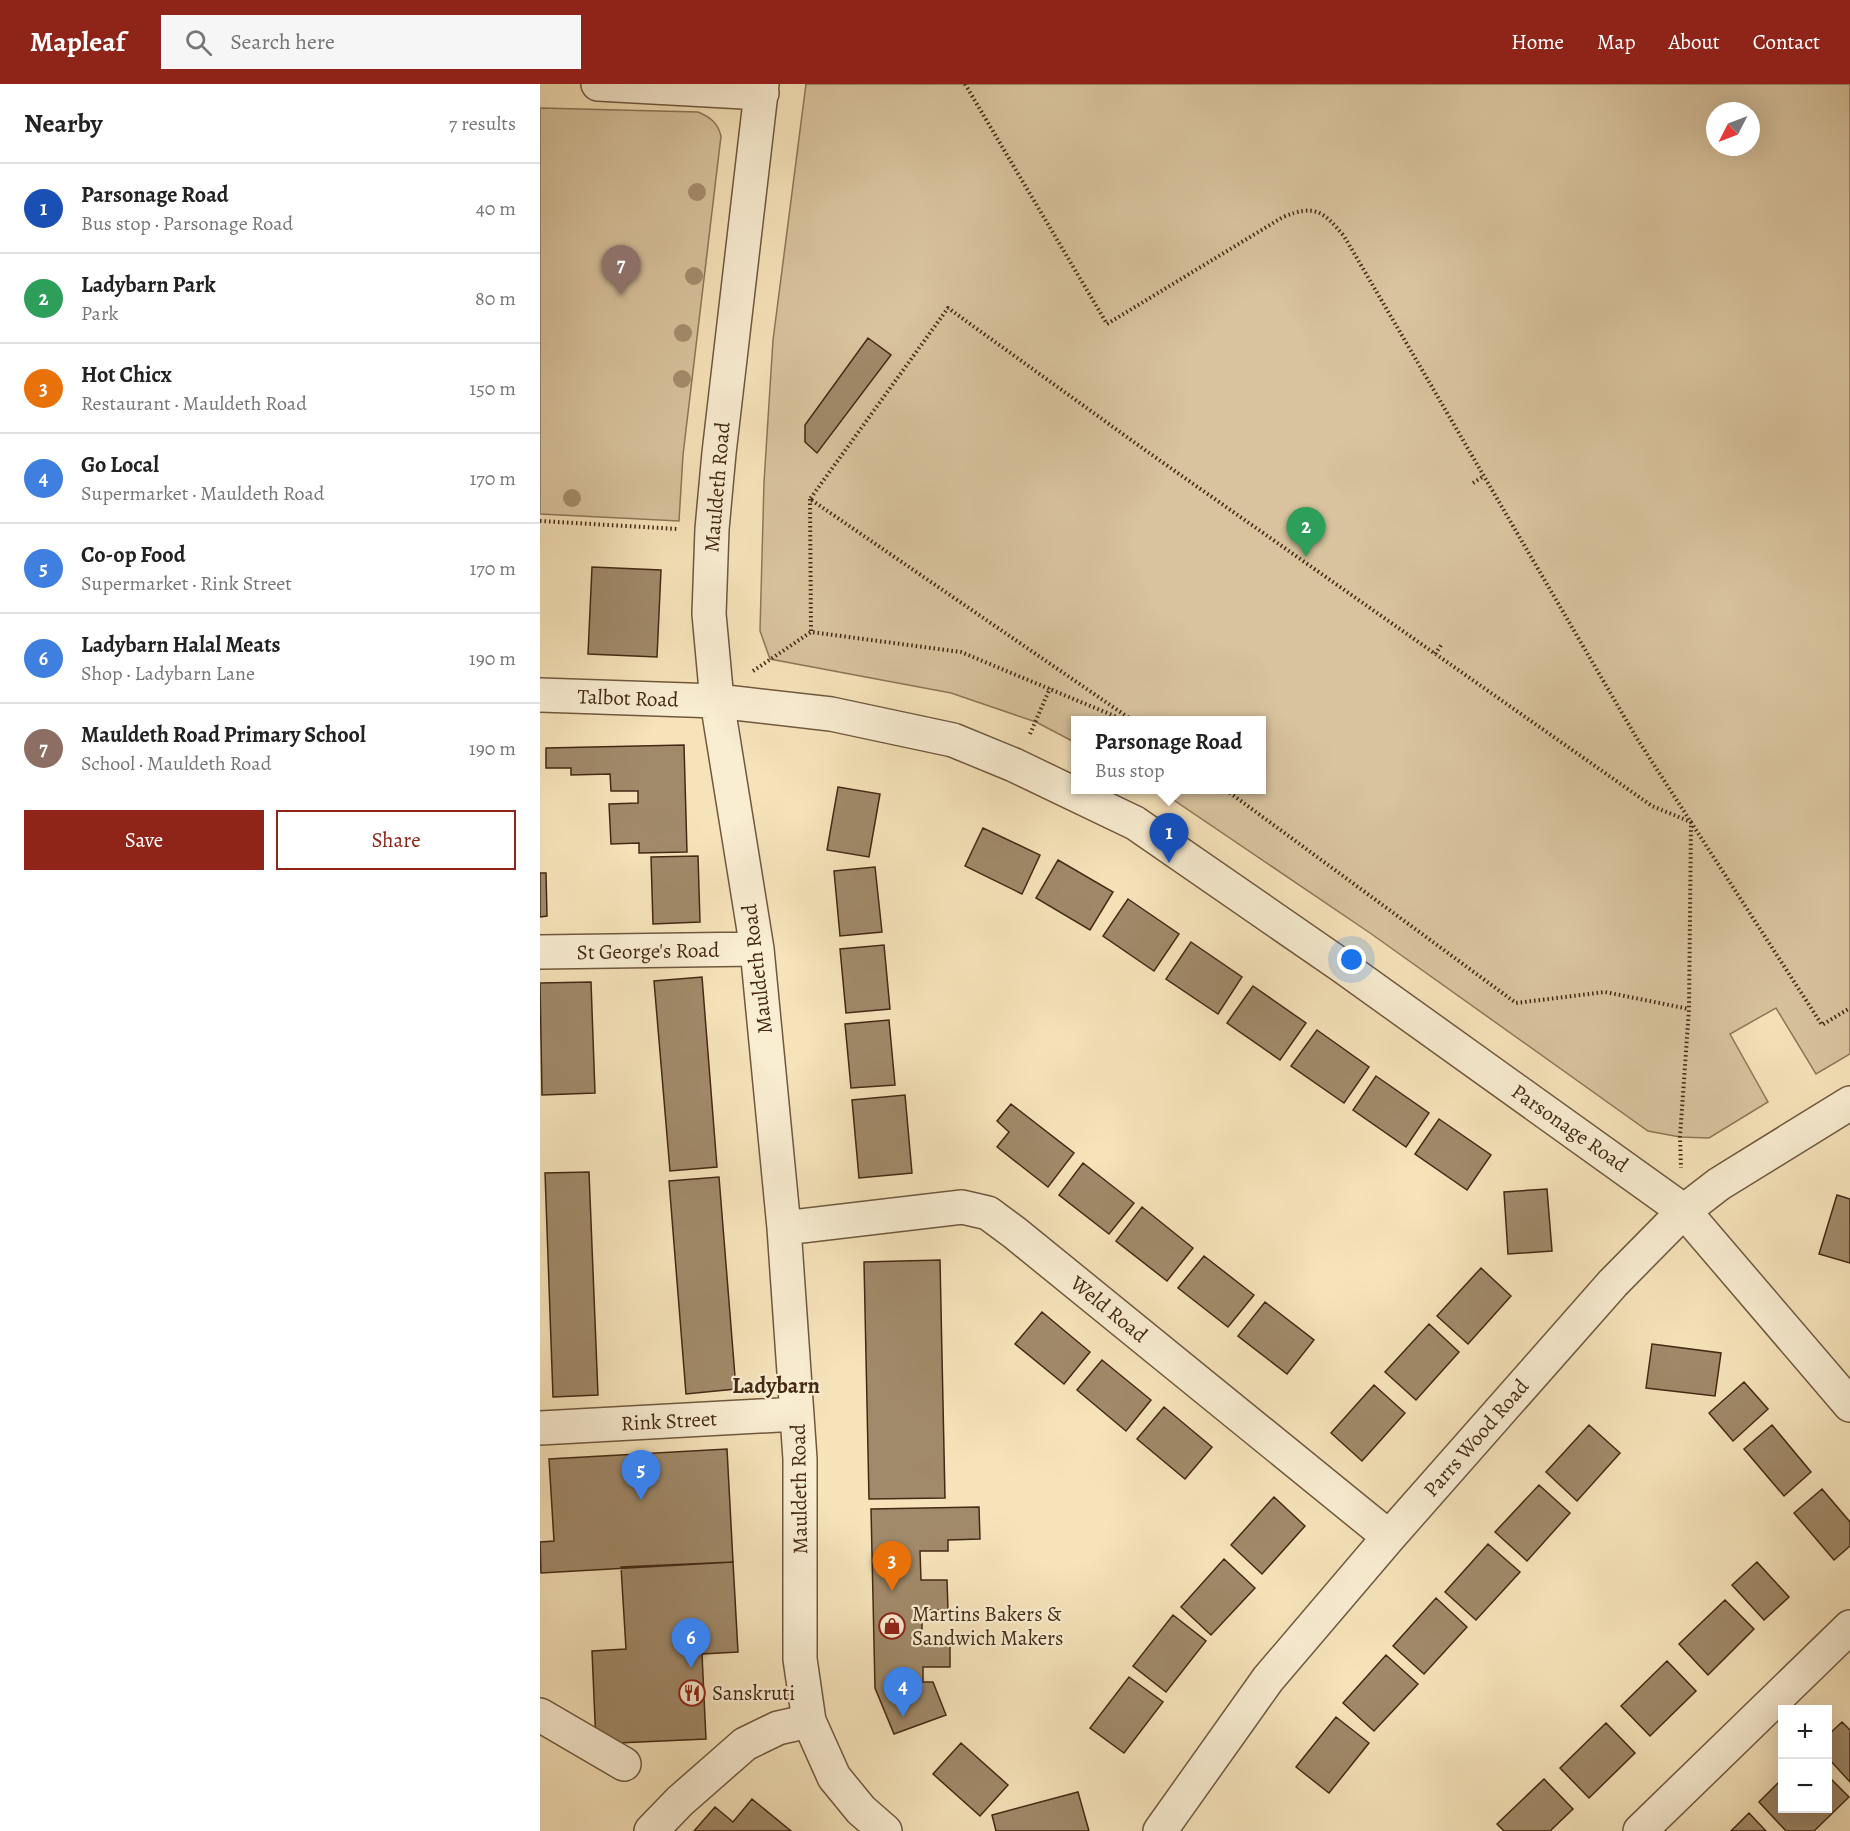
<!DOCTYPE html>
<meta charset="utf-8">
<style>
:root{--surface:#fff;--page:#f6f6f6;--text:#222;--muted:#767676;--line:#e0e0e0;--accent:#8f2418}
body{margin:0;font-family:Alegreya,serif;background:var(--page);color:var(--text)}
.controls{position:absolute;right:18px;bottom:18px;display:grid;overflow:hidden;border-radius:0px;box-shadow:0 6px 24px #0002}
.controls button{width:54px;height:54px;display:grid;place-items:center;padding:0;border:0;border-bottom:2px solid var(--line);background:var(--surface);color:var(--text);font:30px sans-serif}
.compass{position:absolute;left:1166px;top:18px;width:54px;height:54px;border-radius:50%;background:var(--surface);box-shadow:0 6px 24px #0002;rotate:228deg}
.you{position:absolute;left:812px;top:876px;width:21px;height:21px;margin:-15px;border:4px solid #fff;border-radius:50%;background:#1a73e8;box-shadow:0 0 0 9px #1a73e833}
.badge{display:grid;place-items:center;width:39px;height:39px;border-radius:50%;background:var(--accent);color:#fff;font-size:20px;font-weight:700}
.pin{position:absolute;translate:-50% -50px;filter:drop-shadow(0 2px 3px #0008)}
.pin::after{content:'';position:absolute;top:32px;width:21px;height:18px;background:inherit;clip-path:polygon(0 0,100% 0,50% 100%)}
.popup{position:absolute;left:531px;top:632px;width:195px;height:78px;box-sizing:border-box;display:grid;place-content:center;border-radius:0px;background:var(--surface);filter:drop-shadow(0 2px 4px #0005);font-size:20px;white-space:nowrap;color:var(--muted)}
.popup b{font-size:22px;color:var(--text)}
.popup::after{content:'';position:absolute;left:50%;top:100%;margin-left:-12px;border:12px solid transparent;border-top-color:var(--surface)}
.list{margin:0;padding:0;list-style:none}
h2{display:flex;justify-content:space-between;align-items:center;height:78px;margin:0;padding:0 24px;font-size:26px}
h2 small{font-size:20px;font-weight:400;color:var(--muted)}
.list li{display:grid;grid-template-columns:39px 1fr auto;gap:18px;align-items:center;box-sizing:border-box;height:90px;padding:0 24px;border-top:2px solid var(--line)}
.list b{display:block;font-size:22px;white-space:nowrap}
.list p{margin:0;font-size:20px;white-space:nowrap;color:var(--muted)}
.list em{font-size:20px;font-style:normal;color:var(--muted)}
.actions{display:flex;gap:12px;padding:18px 24px}
.actions a{flex:1;padding:14px 0;border:2px solid var(--accent);border-radius:0px;text-align:center;font-size:21px;color:var(--accent)}
.actions .main{background:var(--accent);color:#fff}
.icon{flex:none;width:33px;height:33px;fill:none;stroke:currentColor;stroke-width:2;stroke-linecap:round;stroke-linejoin:round}
.map{position:relative;flex:none;width:1310px;height:1747px;overflow:hidden}
header{display:flex;align-items:center;gap:36px;box-sizing:border-box;height:84px;padding:0 30px;background:var(--accent);color:#fff}
header strong{font-size:28px}
nav{display:flex;gap:33px;margin-inline-start:auto;font-size:21px}
.search{width:420px;height:54px;background:var(--page);display:flex;align-items:center;gap:15px;box-sizing:border-box;padding:0 21px;border-radius:0px;color:var(--muted);font-size:22px}
main{display:flex}
aside{flex:1;background:var(--surface)}
.map>svg:first-child{display:block}
.green{fill:#d8c39e;stroke:#8e7659;stroke-width:1.5;fill-rule:evenodd}
.building{fill:#a18a6a;stroke:#442914;stroke-width:1.5}
.lines{fill:none;stroke-linecap:round;stroke-linejoin:round}
.minor-casing{stroke:#70583e;stroke-width:36}
.path{stroke:#442914;stroke-width:4;stroke-dasharray:1.5 3;stroke-linecap:butt}
.minor{stroke:#f9edd2;stroke-width:33}
.tree{fill:#a58e6e}
.labels{text-anchor:middle;dominant-baseline:central;stroke-width:4.5;stroke-linejoin:round;paint-order:stroke}
.street-label{font-size:21px;fill:#442914;stroke:#f9edd2}
.poi-label{font-size:21px;fill:#442914;stroke:#f9edd2;text-anchor:start}
.neighbourhood-label{font-size:22px;font-weight:bold;fill:#442914;stroke:#f9edd2}
</style>
<header>
<strong>Mapleaf</strong>
<div class="search"><svg class="icon" aria-label="search" viewBox="0 0 24 24"><circle cx="10" cy="10" r="6"/><path d="M15 15l6 6"/></svg>Search here</div>
<nav><a>Home</a><a>Map</a><a>About</a><a>Contact</a></nav>
</header>
<main>
<aside>
<h2>Nearby<small>7 results</small></h2>
<ul class="list">
<li><span class="badge" style="background:#1a4fb4">1</span><div><b>Parsonage Road</b><p>Bus stop · Parsonage Road</p></div><em>40 m</em></li>
<li><span class="badge" style="background:#2e9e5b">2</span><div><b>Ladybarn Park</b><p>Park</p></div><em>80 m</em></li>
<li><span class="badge" style="background:#e8710a">3</span><div><b>Hot Chicx</b><p>Restaurant · Mauldeth Road</p></div><em>150 m</em></li>
<li><span class="badge" style="background:#3f7fe0">4</span><div><b>Go Local</b><p>Supermarket · Mauldeth Road</p></div><em>170 m</em></li>
<li><span class="badge" style="background:#3f7fe0">5</span><div><b>Co-op Food</b><p>Supermarket · Rink Street</p></div><em>170 m</em></li>
<li><span class="badge" style="background:#3f7fe0">6</span><div><b>Ladybarn Halal Meats</b><p>Shop · Ladybarn Lane</p></div><em>190 m</em></li>
<li><span class="badge" style="background:#8d6e63">7</span><div><b>Mauldeth Road Primary School</b><p>School · Mauldeth Road</p></div><em>190 m</em></li>
</ul>
<div class="actions"><a class="main">Save</a><a>Share</a></div>
</aside>
<div class="map">
<svg width="1310" height="1747" viewBox="0 0 1310 1747">
<rect width="100%" height="100%" fill="#f6e3ba"/>
<filter id="stains"><feTurbulence type="fractalNoise" baseFrequency=".00333" numOctaves="4"/><feColorMatrix values="0 0 0 0 .2 0 0 0 0 .09 0 0 0 0 .02 0 0 0 .5 -.17"/></filter>
<radialGradient id="worn" r=".72"><stop offset=".6" stop-color="#630" stop-opacity="0"/><stop offset="1" stop-color="#630" stop-opacity=".3"/></radialGradient>
<path class="green" d="M266 0H1310V970L1276 990 1236 924 1190 950 1228 1018 1169 1054 1140 1053 1108 1047 830 849 619 706H722V636H536V659L496 638 411 609 230 575 220 547 224 398 233 256ZM1175 27H1211V63H1175Z
M0 24 158 28C170 33 178 39 181 52L143 371 139 437 0 430Z"/>
<path class="building" d="M328 254 351 271 277 369 265 358V341Z
M52 483 121 486 117 573 48 570Z
M144 661 147 768 99 769V759L71 760 69 720 98 719V707H71L70 690 31 691V684H6V664Z
M298 703 340 710 329 773 287 766Z
M443 744 500 771 482 810 425 782Z
M158 772 160 838 113 840 111 773Z
M518 776 573 808 550 846 496 814Z
M335 783 342 848 300 852 294 787Z
M0 789H6L7 832 0 833Z
M588 815 639 850 614 887 563 852Z
M651 858 702 893 678 930 626 895Z
M344 861 350 925 306 929 300 865Z
M162 893 177 1083 130 1087 114 897Z
M51 898 55 1009 2 1011 0 899Z
M713 902 766 939 740 976 687 939Z
M349 936 355 1001 311 1004 305 940Z
M777 946 829 983 804 1019 751 982Z
M836 992 889 1029 866 1063 813 1026Z
M365 1011 372 1089 319 1094 312 1016Z
M471 1020 534 1069 508 1103 457 1063 469 1048 457 1037Z
M899 1035 951 1071 927 1106 875 1070Z
M543 1079 594 1119 569 1150 519 1111Z
M49 1088 58 1311 13 1313 5 1089Z
M179 1093 196 1305 146 1310 129 1097Z
M1007 1105 1012 1167 968 1170 964 1108Z
M1297 1111 1310 1115V1179L1279 1170Z
M602 1123 653 1164 627 1197 576 1157Z
M664 1172 714 1211 688 1243 638 1204Z
M400 1176 405 1414 329 1415 324 1178Z
M941 1184 971 1212 928 1260 897 1232Z
M725 1218 774 1256 747 1290 698 1252Z
M502 1228 550 1268 524 1300 475 1260Z
M889 1240 919 1268 876 1316 845 1288Z
M1112 1260 1181 1269 1175 1312 1106 1304Z
M562 1276 611 1316 586 1347 537 1306Z
M1204 1298 1228 1325 1193 1357 1169 1329Z
M834 1301 865 1329 822 1377 791 1349Z
M624 1323 672 1363 645 1395 597 1355Z
M1049 1341 1080 1369 1037 1417 1006 1388Z
M1232 1341 1271 1388 1244 1412 1204 1365Z
M187 1365 193 1478 1 1489 0 1458 14 1457 9 1375Z
M999 1401 1030 1429 987 1477 955 1448Z
M1282 1405 1310 1438V1462L1294 1476 1254 1429Z
M734 1413 765 1442 722 1490 691 1461Z
M439 1423 440 1455 408 1456V1467H380L381 1496H407L408 1526H382V1554H410V1583H383V1598H393L406 1631 354 1650 335 1604 331 1425Z
M948 1460 980 1488 936 1536 905 1508Z
M684 1475 715 1504 671 1551 641 1523Z
M193 1478 198 1568 162 1570 166 1655 56 1660 52 1567 86 1565 81 1483Z
M1217 1478 1249 1513 1224 1536 1192 1501Z
M896 1514 927 1543 884 1590 853 1562Z
M1185 1516 1214 1545 1168 1591 1139 1560Z
M633 1531 666 1557 626 1608 593 1582Z
M846 1571 878 1600 834 1647 803 1619Z
M1127 1577 1156 1607 1110 1652 1081 1622Z
M589 1593 623 1618 584 1669 550 1644Z
M796 1633 829 1659 789 1709 756 1683Z
M1302 1638 1310 1646V1698L1288 1674V1651Z
M1066 1639 1095 1669 1049 1714 1020 1684Z
M421 1659 468 1701 440 1732 393 1690Z
M1288 1692 1309 1713 1274 1747H1246L1219 1718 1242 1695V1724H1288Z
M1004 1695 1033 1725 1010 1747H964L957 1740Z
M538 1708 549 1747H456L452 1731Z
M212 1715 251 1747H154L175 1723 193 1738Z
M1209 1729 1226 1747H1191Z"/>
<g class="lines">
<g class="minor-casing">
<path id="minor" d="M58 0 222 9
M222 0 179 369 172 445 169 530 177 617 217 865 244 1144 260 1375V1575L269 1637 294 1693 321 1726 345 1747
M0 611 177 617 291 630 413 656 474 681 595 739 802 882 1144 1127 1310 1321
M0 868 217 865
M244 1144 422 1123 448 1129 475 1149 849 1453
M0 1344 257 1330
M0 1631 84 1680
M111 1747 140 1717 205 1660 238 1644 269 1637
M620 1747 728 1595 849 1453 1073 1199 1144 1127 1179 1100 1310 1019
M1100 1747 1310 1543"/>
</g>
<path class="path" d="M425 0 567 240 743 133C775 120 783 127 804 152L1096 653 1282 941 1310 924
M933 399 944 392
M270 415 271 548
M0 437 138 445
M895 570 902 560
M213 587 271 548 421 568 584 636
M592 636 270 415 408 224 605 366 1112 722 1151 738 1149 925 1140 1053 1141 1084
M490 650 510 604
M686 706 976 919 1065 908 1149 925"/>
<use href="#minor" class="minor"/>
</g>
<g class="tree">
<circle cx="157" cy="108" r="9"/>
<circle cx="154" cy="192" r="9"/>
<circle cx="143" cy="249" r="9"/>
<circle cx="142" cy="295" r="9"/>
<circle cx="32" cy="414" r="9"/>
</g>
<defs>
<g id="shop-ring" transform="scale(1.35)"><circle r="9.5" fill="#f9edd2" stroke="#8f2418" stroke-width="1.5"/><path d="M-5-2.5h2.3a2.7 3.5 0 0 1 5.4 0H5L5.5 6h-11ZM-1.5-2.5h3a1.5 2.3 0 0 0-3 0Z" fill="#8f2418"/></g>
<g id="restaurant-ring" transform="scale(1.35)"><circle r="9.5" fill="#f9edd2" stroke="#8f2418" stroke-width="1.5"/><path d="M-5-6h1v4h1v-4h1v4h1v-4h1v5L-1.5 .5V6h-2V.5L-5-1ZM5-6V6H3V1.5H1.5Q1.5-4 5-6Z" fill="#8f2418"/></g>
</defs>
<g fill-rule="evenodd">
<use href="#shop-ring" x="352" y="1542"/>
<use href="#restaurant-ring" x="152" y="1609"/>
</g>
<g class="labels">
<g class="street-label">
<text transform="translate(177 403) rotate(-85)">Mauldeth Road</text>
<text transform="translate(88 614) rotate(2)">Talbot Road</text>
<text transform="translate(108 867) rotate(-1)">St George's Road</text>
<text transform="translate(217 885) rotate(-97)">Mauldeth Road</text>
<text transform="translate(1030 1044) rotate(35)">Parsonage Road</text>
<text transform="translate(569 1225) rotate(39)">Weld Road</text>
<text transform="translate(129 1337) rotate(-3)">Rink Street</text>
<text transform="translate(936 1354) rotate(-49)">Parrs Wood Road</text>
<text transform="translate(259 1405) rotate(-91)">Mauldeth Road</text>
</g>
<g class="poi-label">
<text x="372" y="1530">Martins Bakers &amp;<tspan x="372" dy="24">Sandwich Makers</tspan></text>
<text x="172" y="1609">Sanskruti</text>
</g>
<g class="neighbourhood-label">
<text x="236" y="1302">Ladybarn</text>
</g>
</g>
<rect width="100%" height="100%" filter="url(#stains)"/>
<rect width="100%" height="100%" fill="url(#worn)"/>
</svg>
<div class="controls">
<button>+</button>
<button>−</button>
</div>
<svg class="compass" viewBox="-18 -18 36 36"><path d="M0-13l5 13h-10z" fill="#e53935"/><path d="M0 13l5-13h-10z" fill="#767676"/></svg>
<div class="you"></div>
<div class="pin badge" style="left:629px;top:779px;background:#1a4fb4">1</div>
<div class="popup"><b>Parsonage Road</b>Bus stop</div>
<div class="pin badge" style="left:766px;top:473px;background:#2e9e5b">2</div>
<div class="pin badge" style="left:352px;top:1507px;background:#e8710a">3</div>
<div class="pin badge" style="left:363px;top:1633px;background:#3f7fe0">4</div>
<div class="pin badge" style="left:101px;top:1416px;background:#3f7fe0">5</div>
<div class="pin badge" style="left:151px;top:1584px;background:#3f7fe0">6</div>
<div class="pin badge" style="left:81px;top:211px;background:#8d6e63">7</div>
</div>
</main>
